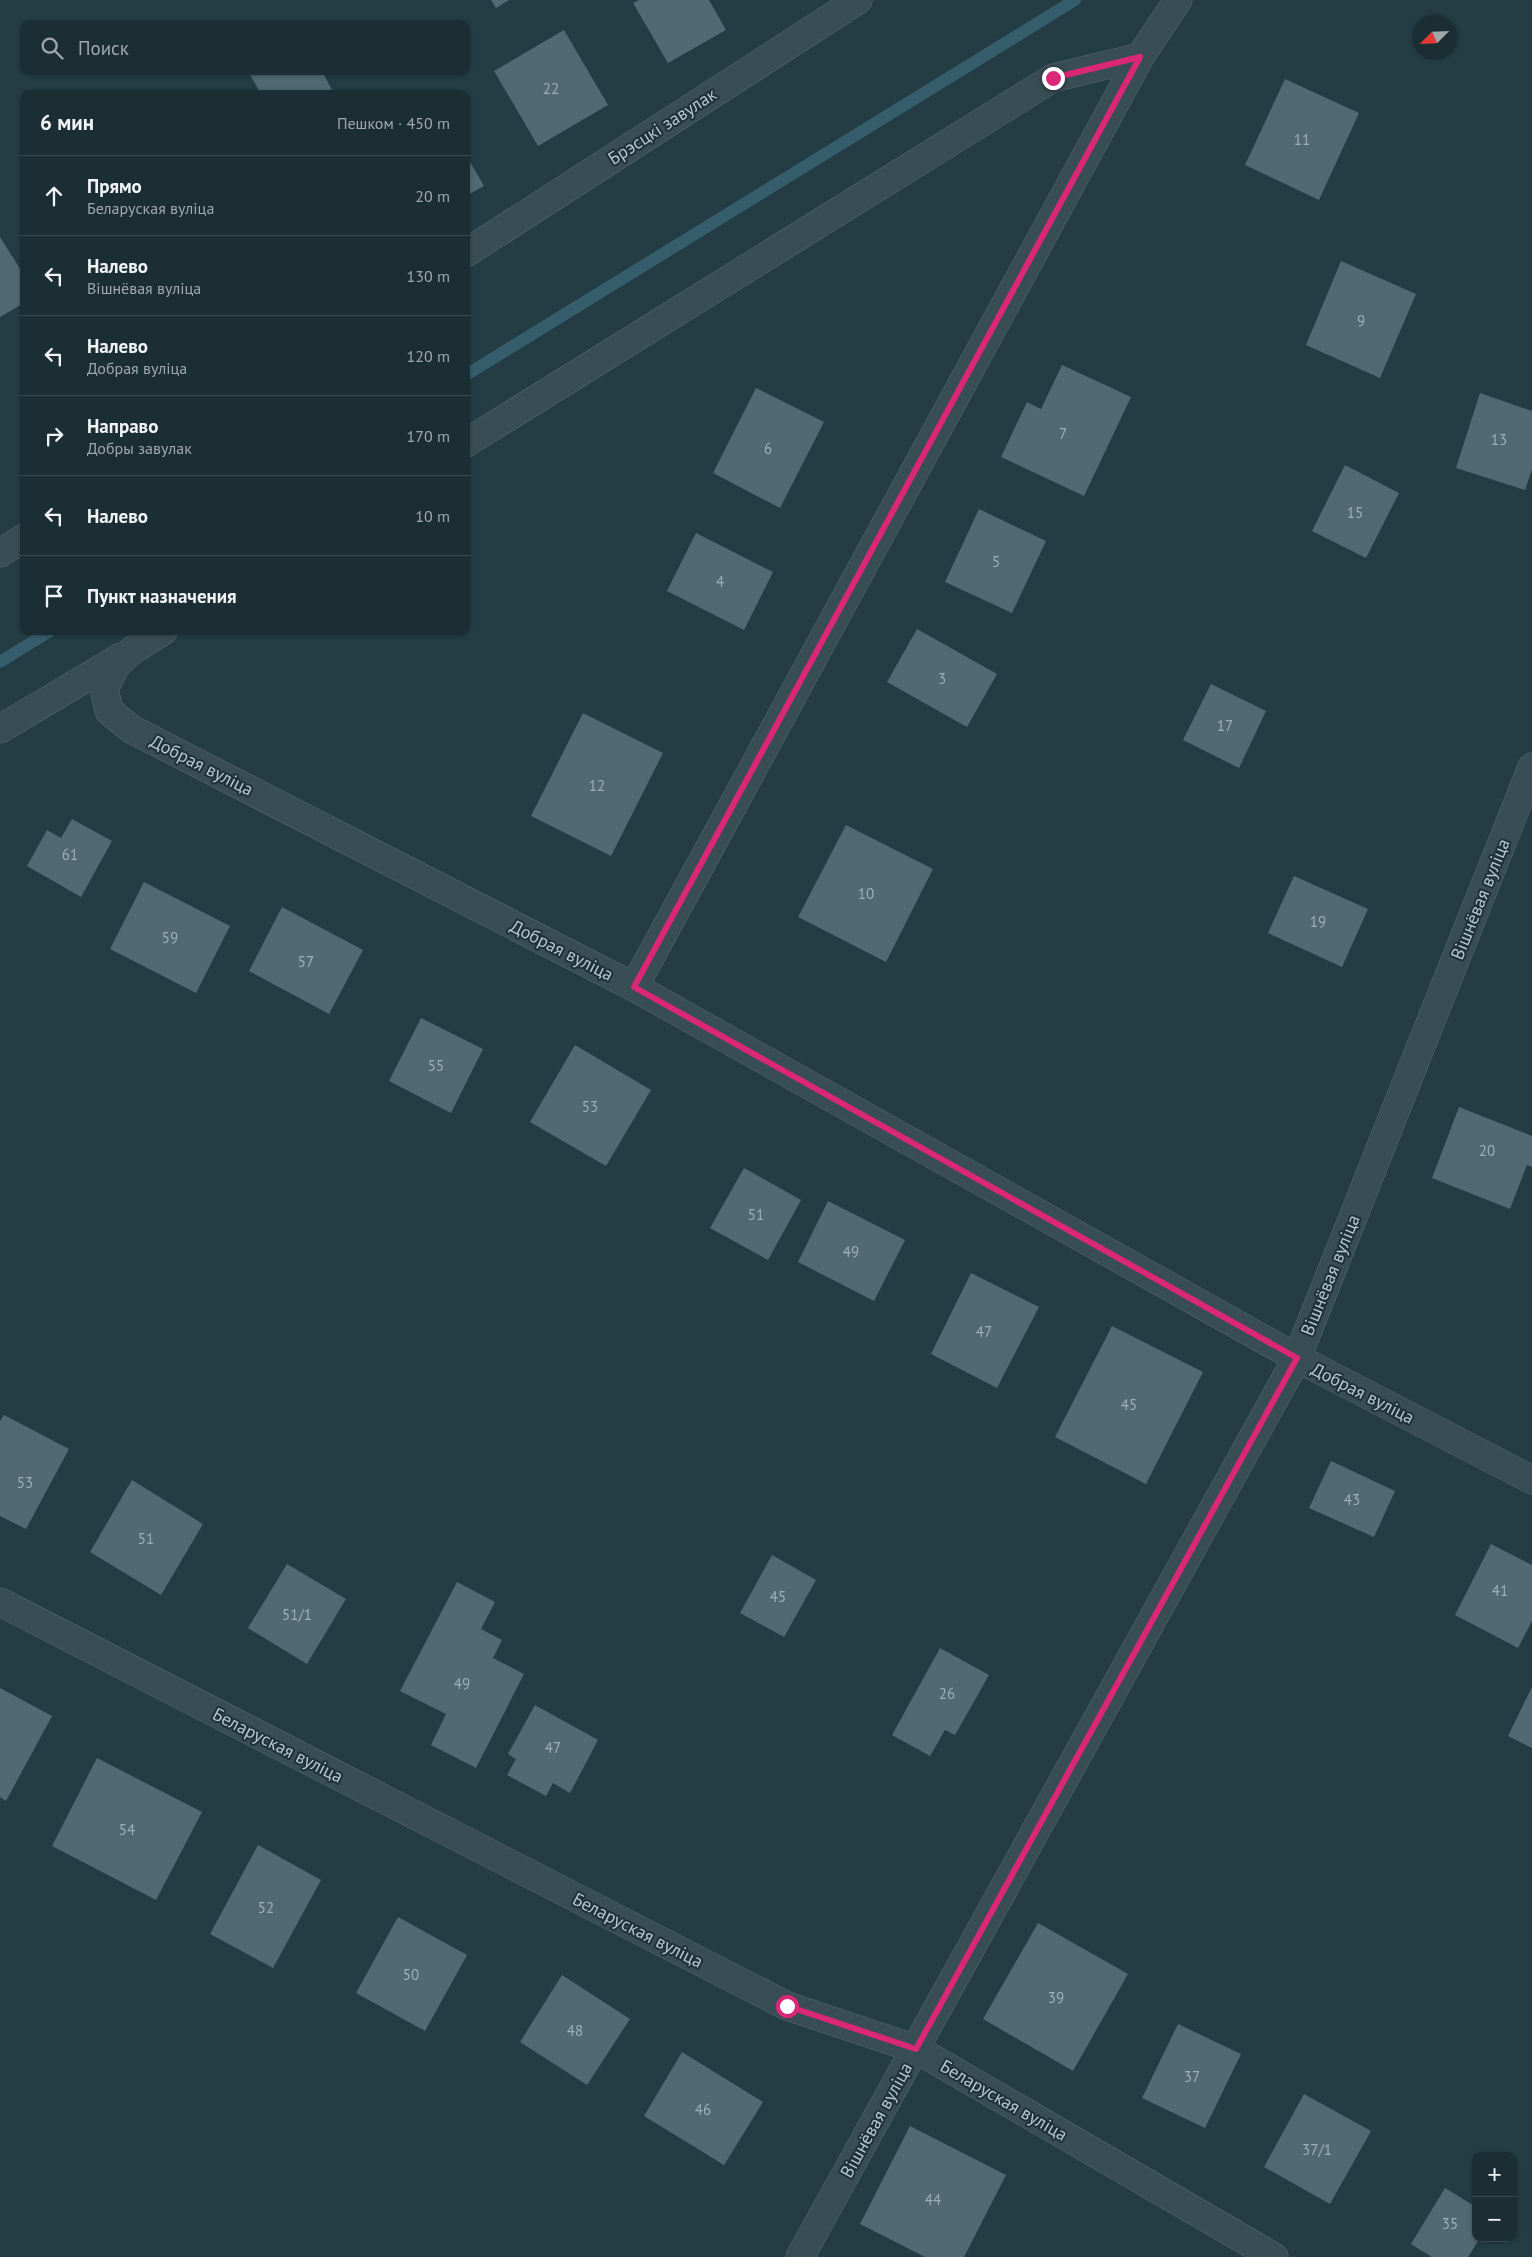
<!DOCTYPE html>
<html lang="ru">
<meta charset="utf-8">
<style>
:root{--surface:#1b2e34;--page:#283a40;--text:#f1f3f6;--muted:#a0a8ac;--line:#394a4f}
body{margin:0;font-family:"PT Sans",sans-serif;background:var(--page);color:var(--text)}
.controls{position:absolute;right:15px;bottom:15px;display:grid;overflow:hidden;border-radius:10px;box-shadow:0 1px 4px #0004}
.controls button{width:45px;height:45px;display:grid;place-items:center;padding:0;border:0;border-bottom:1px solid var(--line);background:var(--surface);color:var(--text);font:25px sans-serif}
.compass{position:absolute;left:1412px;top:15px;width:45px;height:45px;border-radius:50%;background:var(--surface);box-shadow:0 1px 4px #0004;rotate:246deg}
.stop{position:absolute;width:15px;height:15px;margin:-11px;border:4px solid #db2777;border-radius:50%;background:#fff}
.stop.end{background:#db2777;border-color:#fff;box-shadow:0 1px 5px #0008}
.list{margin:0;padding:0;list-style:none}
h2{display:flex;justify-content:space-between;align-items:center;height:65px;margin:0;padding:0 20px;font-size:21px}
h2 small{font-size:16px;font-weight:400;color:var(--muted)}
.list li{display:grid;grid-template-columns:32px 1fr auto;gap:15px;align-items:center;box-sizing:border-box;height:80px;padding:0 20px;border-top:1px solid var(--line)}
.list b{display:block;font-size:19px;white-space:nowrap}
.list p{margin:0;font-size:16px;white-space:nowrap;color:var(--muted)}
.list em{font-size:16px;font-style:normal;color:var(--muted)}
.icon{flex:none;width:28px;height:28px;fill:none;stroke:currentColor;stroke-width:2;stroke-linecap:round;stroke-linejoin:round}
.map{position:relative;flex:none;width:1532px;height:2257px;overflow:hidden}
.search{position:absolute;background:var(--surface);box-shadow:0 1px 4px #0004;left:20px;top:20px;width:450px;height:55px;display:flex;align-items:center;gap:12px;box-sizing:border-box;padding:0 18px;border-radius:10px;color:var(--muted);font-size:19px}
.panel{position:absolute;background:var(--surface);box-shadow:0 1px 4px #0004;left:20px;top:90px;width:450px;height:545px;border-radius:10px}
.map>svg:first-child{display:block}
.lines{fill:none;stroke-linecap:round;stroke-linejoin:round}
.stream{stroke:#355d6c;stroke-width:12}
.building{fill:#506973}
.minor-casing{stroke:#586a72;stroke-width:29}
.minor{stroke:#394d55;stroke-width:28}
.route{stroke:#db2777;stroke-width:6}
.labels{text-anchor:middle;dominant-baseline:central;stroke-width:4;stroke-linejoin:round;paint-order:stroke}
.number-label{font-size:15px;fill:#9db0b7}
.street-label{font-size:18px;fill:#b7c7ce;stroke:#1e323a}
</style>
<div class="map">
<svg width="1532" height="2257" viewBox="0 0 1532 2257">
<rect width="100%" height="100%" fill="#243d45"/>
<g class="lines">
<path class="stream" d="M466 375 1075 0
M0 662 50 631"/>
</g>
<path class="building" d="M491 0H509L496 8Z
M639 0H709L726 30 668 63 633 3Z
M564 30 608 105 538 146 494 71Z
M248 71H322L334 94H261Z
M1285 79 1359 113 1319 200 1245 165Z
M466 155 484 186 466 196Z
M0 237 24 275V303L0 317Z
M1341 261 1416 294 1380 378 1306 345Z
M1062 365 1131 397 1084 496 1001 457 1027 402 1041 409Z
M756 388 824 422 780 508 713 473Z
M1480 393 1532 411V469L1525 490 1456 468Z
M1345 465 1399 493 1366 558 1312 531Z
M979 509 1046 541 1012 613 945 582Z
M696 533 773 572 744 630 667 591Z
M917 629 997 674 967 727 887 682Z
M1211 684 1266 711 1239 768 1183 740Z
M583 713 663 753 611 856 531 816Z
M72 819 112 841 81 897 27 866 47 830 61 838Z
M846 825 933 869 886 962 798 917Z
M1294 876 1368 909 1342 967 1268 933Z
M144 882 230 926 196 993 110 949Z
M282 907 363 950 329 1014 249 971Z
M421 1018 483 1049 451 1113 389 1081Z
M575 1045 651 1090 606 1166 530 1122Z
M1459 1107 1532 1136V1167L1527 1165 1510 1209 1432 1178Z
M744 1168 801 1200 768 1260 710 1228Z
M828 1201 905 1240 874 1301 798 1262Z
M971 1273 1039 1307 997 1388 931 1354Z
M1112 1326 1203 1372 1146 1484 1055 1437Z
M4 1415 69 1449 26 1529 0 1516V1421Z
M1331 1461 1395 1491 1374 1537 1309 1508Z
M132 1480 203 1524 161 1595 90 1552Z
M1491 1544 1532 1565V1621L1518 1648 1455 1615Z
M772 1555 816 1580 784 1637 740 1613Z
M287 1564 346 1599 307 1664 248 1628Z
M457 1582 495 1602 481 1629 502 1640 493 1658 524 1674 476 1768 431 1745 446 1714 400 1691Z
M940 1648 989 1675 955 1735 945 1730 930 1756 892 1735Z
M1532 1687V1748L1508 1736Z
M0 1688 52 1716 6 1801 0 1797Z
M535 1705 598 1740 570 1793 553 1783 546 1796 507 1775 516 1759 508 1754Z
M97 1758 202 1812 156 1900 52 1846Z
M258 1845 321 1880 273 1968 210 1934Z
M398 1917 467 1955 425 2031 356 1993Z
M1038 1923 1128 1974 1073 2071 983 2019Z
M562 1975 630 2019 587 2085 520 2042Z
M1178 2024 1241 2054 1205 2128 1142 2098Z
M682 2052 763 2102 724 2165 644 2116Z
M1304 2094 1371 2131 1330 2204 1264 2167Z
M910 2126 1006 2175 964 2257H925L860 2224Z
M1445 2188 1476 2207V2238H1480L1468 2257H1432L1411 2244Z"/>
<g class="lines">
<g class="minor-casing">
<path id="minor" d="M466 253 858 0
M466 443 1053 78 1140 57
M0 553 24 538
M163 631 133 650 116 665 104 689 109 711 131 729 634 987 1297 1358 1532 1480
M0 729 121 657
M634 987 1140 57 1178 0
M0 1602 787 2006 916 2049 1274 2257
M800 2257 1297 1358 1532 767"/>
</g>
<use href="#minor" class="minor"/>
</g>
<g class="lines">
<path class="route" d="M787 2006 916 2049 1297 1358 634 987 1140 57 1053 78"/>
</g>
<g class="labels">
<g class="number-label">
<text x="551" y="88">22</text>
<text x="1302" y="139">11</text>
<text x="1361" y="320">9</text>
<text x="1063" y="433">7</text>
<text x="1499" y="439">13</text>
<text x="768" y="448">6</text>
<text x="1355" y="512">15</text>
<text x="996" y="561">5</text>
<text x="720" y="581">4</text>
<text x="942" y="678">3</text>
<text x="1225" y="725">17</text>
<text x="597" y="785">12</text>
<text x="70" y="854">61</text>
<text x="866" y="893">10</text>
<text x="1318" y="921">19</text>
<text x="170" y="937">59</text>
<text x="306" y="961">57</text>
<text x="436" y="1065">55</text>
<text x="590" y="1106">53</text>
<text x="1487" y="1150">20</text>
<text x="756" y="1214">51</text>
<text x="851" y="1251">49</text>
<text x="984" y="1331">47</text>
<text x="1129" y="1404">45</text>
<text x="25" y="1482">53</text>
<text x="1352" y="1499">43</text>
<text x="146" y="1538">51</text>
<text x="1500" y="1590">41</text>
<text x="778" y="1596">45</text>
<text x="297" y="1614">51/1</text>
<text x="462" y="1683">49</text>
<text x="947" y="1693">26</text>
<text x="553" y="1747">47</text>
<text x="127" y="1829">54</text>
<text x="266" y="1907">52</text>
<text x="411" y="1974">50</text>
<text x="1056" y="1997">39</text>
<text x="575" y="2030">48</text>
<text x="1192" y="2076">37</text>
<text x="703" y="2109">46</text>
<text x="1317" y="2149">37/1</text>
<text x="933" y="2199">44</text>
<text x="1450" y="2223">35</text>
</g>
<g class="street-label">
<text transform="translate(662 126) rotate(-33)">Брэсцкі завулак</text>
<text transform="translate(202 765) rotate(27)">Добрая вуліца</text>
<text transform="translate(1480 899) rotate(-68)">Вішнёвая вуліца</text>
<text transform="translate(562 950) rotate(27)">Добрая вуліца</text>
<text transform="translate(1330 1275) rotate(-68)">Вішнёвая вуліца</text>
<text transform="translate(1363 1393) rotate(27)">Добрая вуліца</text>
<text transform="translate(278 1745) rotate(27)">Беларуская вуліца</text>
<text transform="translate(638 1930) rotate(27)">Беларуская вуліца</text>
<text transform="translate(1004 2100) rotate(30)">Беларуская вуліца</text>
<text transform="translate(876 2120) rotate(-61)">Вішнёвая вуліца</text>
</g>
</g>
</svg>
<div class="controls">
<button>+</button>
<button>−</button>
</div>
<svg class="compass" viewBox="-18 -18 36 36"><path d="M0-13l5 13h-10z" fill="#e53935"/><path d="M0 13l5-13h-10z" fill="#a0a8ac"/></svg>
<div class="stop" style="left:787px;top:2006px"></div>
<div class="stop end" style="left:1053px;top:78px"></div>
<div class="search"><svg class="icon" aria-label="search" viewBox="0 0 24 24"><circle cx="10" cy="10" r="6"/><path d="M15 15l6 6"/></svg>Поиск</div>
<section class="panel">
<h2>6 мин<small>Пешком · 450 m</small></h2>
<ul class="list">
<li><svg class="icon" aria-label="ahead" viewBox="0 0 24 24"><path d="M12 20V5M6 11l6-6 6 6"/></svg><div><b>Прямо</b><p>Беларуская вуліца</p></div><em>20 m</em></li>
<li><svg class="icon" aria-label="left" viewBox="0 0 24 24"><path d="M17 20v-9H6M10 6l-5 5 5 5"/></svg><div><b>Налево</b><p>Вішнёвая вуліца</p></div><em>130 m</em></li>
<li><svg class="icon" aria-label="left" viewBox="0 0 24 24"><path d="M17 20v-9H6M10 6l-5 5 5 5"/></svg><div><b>Налево</b><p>Добрая вуліца</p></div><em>120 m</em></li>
<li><svg class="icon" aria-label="right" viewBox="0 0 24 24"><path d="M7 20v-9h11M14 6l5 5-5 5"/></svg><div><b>Направо</b><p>Добры завулак</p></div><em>170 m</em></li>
<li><svg class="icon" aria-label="left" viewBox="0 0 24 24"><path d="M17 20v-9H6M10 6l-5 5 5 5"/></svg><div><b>Налево</b></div><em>10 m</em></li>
<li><svg class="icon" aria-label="arrive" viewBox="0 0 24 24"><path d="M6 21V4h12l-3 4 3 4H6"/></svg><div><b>Пункт назначения</b></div></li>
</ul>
</section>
</div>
